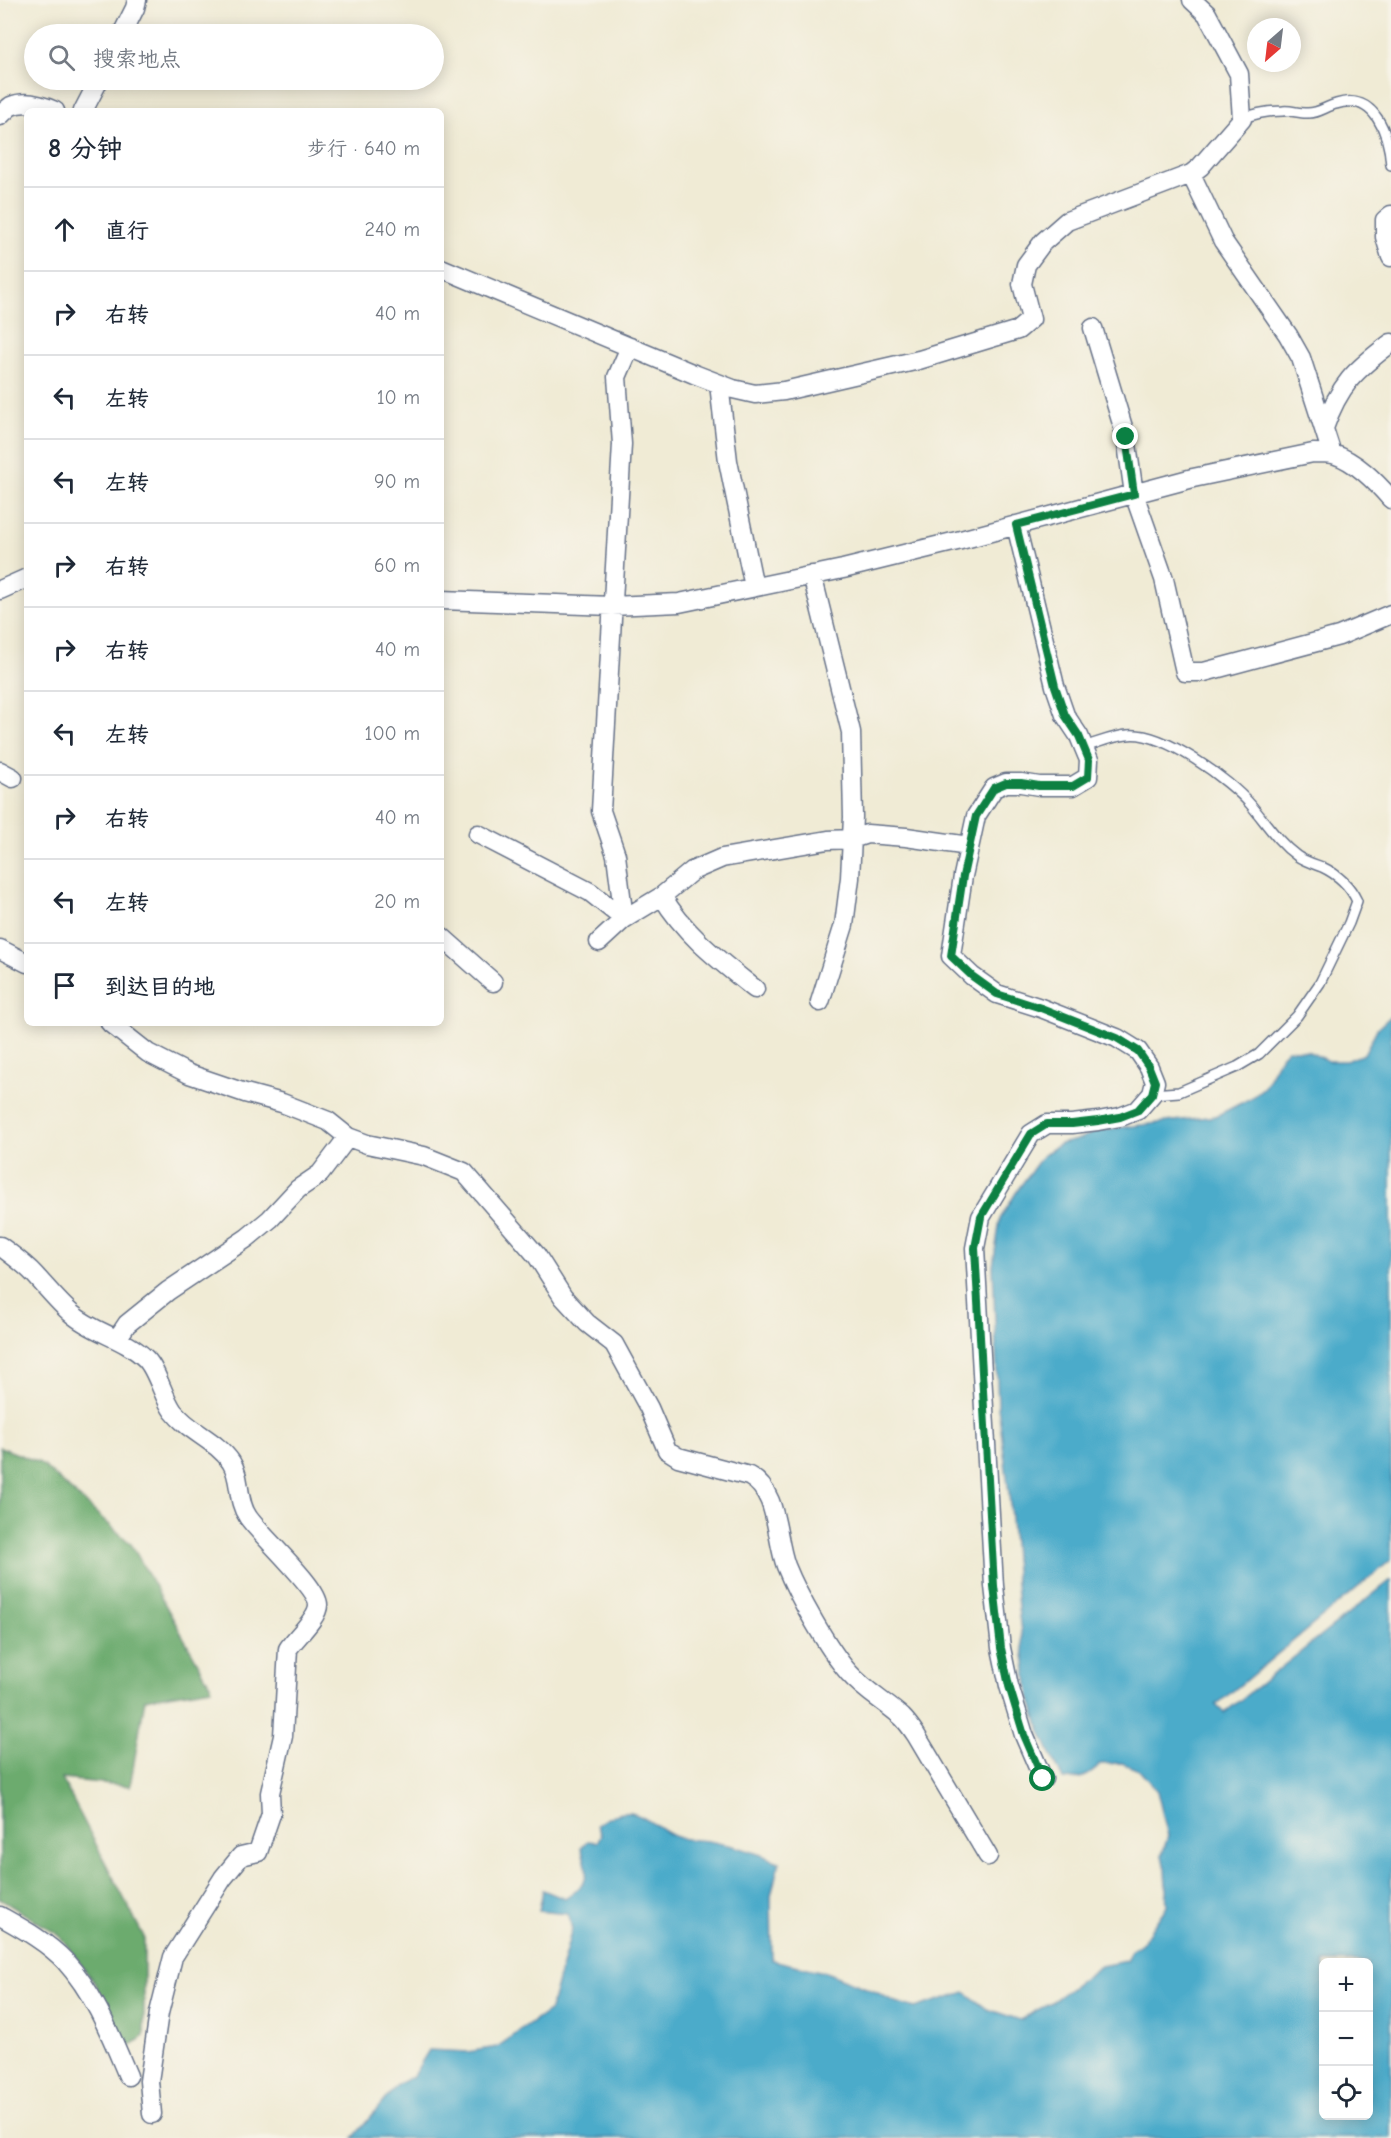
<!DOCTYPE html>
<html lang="zh">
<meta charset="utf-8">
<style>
:root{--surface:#fff;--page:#f2f2f3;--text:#1f2937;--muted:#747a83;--line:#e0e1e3}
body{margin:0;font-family:"Comic Neue","LXGW WenKai TC",sans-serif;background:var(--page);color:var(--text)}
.controls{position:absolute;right:18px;bottom:18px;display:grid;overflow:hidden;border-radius:9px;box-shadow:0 3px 15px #0003}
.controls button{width:54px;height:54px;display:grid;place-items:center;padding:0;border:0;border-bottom:2px solid var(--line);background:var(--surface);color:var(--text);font:30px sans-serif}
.compass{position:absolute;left:1247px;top:18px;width:54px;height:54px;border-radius:50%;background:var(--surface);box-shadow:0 3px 15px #0003;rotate:208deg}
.stop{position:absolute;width:18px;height:18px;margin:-14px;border:4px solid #0b8043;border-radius:50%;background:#fff}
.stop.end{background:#0b8043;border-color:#fff;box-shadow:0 2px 6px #0008}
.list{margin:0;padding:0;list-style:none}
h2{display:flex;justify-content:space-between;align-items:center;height:78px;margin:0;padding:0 24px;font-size:26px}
h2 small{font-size:20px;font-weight:400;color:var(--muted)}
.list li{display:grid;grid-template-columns:39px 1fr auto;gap:18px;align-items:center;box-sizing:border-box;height:84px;padding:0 24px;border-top:2px solid var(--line)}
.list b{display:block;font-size:22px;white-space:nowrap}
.list em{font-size:20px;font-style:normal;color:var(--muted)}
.icon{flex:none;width:33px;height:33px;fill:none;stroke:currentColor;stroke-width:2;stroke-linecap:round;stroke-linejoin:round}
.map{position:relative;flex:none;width:1391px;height:2138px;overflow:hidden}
.search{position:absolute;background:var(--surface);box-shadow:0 3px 15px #0003;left:24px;top:24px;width:420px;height:66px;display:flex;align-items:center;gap:15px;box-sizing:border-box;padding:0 21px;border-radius:33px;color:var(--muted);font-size:22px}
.panel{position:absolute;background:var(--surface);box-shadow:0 3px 15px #0003;left:24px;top:108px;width:420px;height:918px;border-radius:9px}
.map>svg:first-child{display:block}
.forest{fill:#6cab6e;stroke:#446d66;stroke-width:1.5}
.water{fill:#4babca;stroke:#336d94;stroke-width:1.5;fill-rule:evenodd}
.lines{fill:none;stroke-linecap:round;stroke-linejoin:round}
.lane-casing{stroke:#667188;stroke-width:12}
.street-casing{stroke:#667188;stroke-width:21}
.lane{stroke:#fff;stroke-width:9}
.street{stroke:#fff;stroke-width:18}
.route{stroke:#0b8043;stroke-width:8}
</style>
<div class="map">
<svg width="1391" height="2138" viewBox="0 0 1391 2138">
<rect width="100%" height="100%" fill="#f7f3e8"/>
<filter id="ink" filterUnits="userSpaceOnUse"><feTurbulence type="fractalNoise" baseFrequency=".0167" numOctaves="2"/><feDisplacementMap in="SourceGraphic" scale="12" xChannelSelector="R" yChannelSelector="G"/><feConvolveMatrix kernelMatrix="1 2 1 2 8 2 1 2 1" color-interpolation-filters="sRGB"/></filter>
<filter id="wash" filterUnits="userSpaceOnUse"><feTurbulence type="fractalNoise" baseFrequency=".008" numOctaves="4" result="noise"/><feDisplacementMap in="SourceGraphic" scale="24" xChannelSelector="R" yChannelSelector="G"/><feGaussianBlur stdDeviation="1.35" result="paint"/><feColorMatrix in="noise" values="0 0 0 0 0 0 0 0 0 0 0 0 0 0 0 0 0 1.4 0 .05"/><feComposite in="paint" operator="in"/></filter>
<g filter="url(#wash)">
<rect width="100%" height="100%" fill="#f0ebd5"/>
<path class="forest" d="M0 1447 40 1463 131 1544 212 1688 145 1699 130 1786 62 1779 144 1937V2036L126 2049 96 1985 59 1935 0 1899Z"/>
<path class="water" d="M1391 1016V1560L1216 1705 1224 1713 1391 1580V2138H353L398 2084 413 2076 429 2050 468 2052 497 2047 550 2010 572 1929 568 1914 539 1911 543 1890 565 1899C589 1883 591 1875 581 1848L588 1841 597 1842 601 1835 597 1825C605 1818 620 1811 631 1813 648 1816 660 1832 676 1837 688 1841 701 1839 713 1842 736 1846 758 1853 779 1862L771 1896 772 1960 828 1973 876 1992 893 2001 915 2008 965 1992 987 2009 1020 2020 1050 2003 1101 1966 1126 1961 1132 1950 1142 1943 1167 1906 1165 1869 1162 1855 1168 1836 1157 1791 1139 1770 1122 1763 1101 1764C1088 1778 1082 1778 1063 1780L1041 1732 1029 1693 1018 1608 1009 1493 998 1406 993 1266 1000 1219 1019 1188 1043 1155 1060 1144 1077 1140 1100 1130 1216 1116 1251 1098 1264 1087 1281 1056 1288 1049 1307 1051 1328 1061H1346L1364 1054 1377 1029ZM1324 1962H1368V2116H1324Z"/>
</g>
<g filter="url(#ink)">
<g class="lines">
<g class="lane-casing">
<path id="lane" d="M1242 119C1255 113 1269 111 1283 111 1290 110 1298 113 1306 113 1318 114 1325 107 1336 104 1375 91 1389 135 1391 165
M1083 747C1098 743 1113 736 1127 735 1162 730 1230 780 1251 805 1266 823 1278 842 1297 856 1304 861 1314 864 1322 867 1337 874 1350 886 1357 901L1349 923 1320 983 1297 1016 1259 1054 1237 1067 1179 1092 1152 1094"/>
</g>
<g class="street-casing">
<path id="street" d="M122 34 135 8 137 0
M83 111 99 80
M0 116C3 113 8 108 11 106 25 100 42 105 55 111
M1191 174 1223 241 1288 335 1301 358 1332 454
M1391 215 1385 220V237L1391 257
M441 268 694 374 733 389 755 394 784 391 919 360 1018 330 1031 319 1022 284 1026 265 1043 242 1067 221 1191 174 1200 167 1242 119 1239 74 1207 14 1192 0
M1093 328 1126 437 1134 494 1164 579 1185 672H1204L1339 636 1391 614
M719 384 728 461 754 587
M1324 428C1339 385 1355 370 1391 343
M1016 525 1055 686 1065 715 1079 736 1089 760 1088 777 1073 786H1039L1021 783H1006L994 788 976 816 963 876 951 956 972 976 997 994 1041 1008 1117 1038 1138 1051 1149 1067 1155 1082 1152 1094 1138 1110 1120 1117 1098 1121 1072 1124H1047L1031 1134 981 1217 975 1248 994 1586 1001 1648 1009 1686 1024 1735 1043 1779
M812 575 851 732 853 817 850 878 844 925 820 1002
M0 590 27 578
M441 600 612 606 679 603 843 569 957 541 1193 478 1313 453C1319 453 1327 453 1333 454 1356 461 1376 482 1391 499
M0 771 13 778
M478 834 590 892 624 919 616 855 601 811 622 444 617 377 630 347
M662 896C685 935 720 961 755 989
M441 936 493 982
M599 942 624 919 662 896 692 871 722 858 828 840 852 839 867 834 906 837 969 846
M0 949 27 963
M110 1023 148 1053 189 1074 245 1093 282 1103 328 1121 348 1137 367 1144 424 1156 464 1172 537 1256 563 1297 587 1323 614 1344 649 1408 667 1450 678 1457 749 1476C779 1492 775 1537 786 1566 798 1596 828 1649 849 1673 865 1691 885 1702 902 1717 907 1722 912 1729 916 1735L988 1856
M0 1246C12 1255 25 1264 35 1275 47 1288 59 1303 72 1314 94 1333 125 1338 146 1359 157 1370 163 1397 173 1411 189 1432 216 1440 231 1462 242 1479 236 1500 248 1517 260 1535 319 1588 318 1605 318 1618 295 1638 288 1649L283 1736 270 1793 271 1814 258 1852 241 1856 223 1878 173 1957 159 2013 149 2081 152 2114
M117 1339 127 1324 168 1291 247 1238 270 1219 298 1189 320 1174 348 1137
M0 1916C23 1929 47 1942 65 1961 95 1994 111 2036 128 2076"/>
</g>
<use href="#lane" class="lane"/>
<use href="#street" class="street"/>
</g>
</g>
<g class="lines" filter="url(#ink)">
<path class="route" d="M1043 1779 1024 1735 1009 1686 1001 1648 994 1586 975 1248 981 1217 1031 1134 1047 1124H1072L1098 1121 1120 1117 1138 1110 1152 1094 1155 1082 1149 1067 1138 1051 1117 1038 1041 1008 997 994 972 976 951 956 963 876 976 816 994 788 1006 783H1021L1039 786H1073L1088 777 1089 760 1079 736 1065 715 1055 686 1016 525 1134 494 1126 437"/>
</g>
</svg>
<div class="controls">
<button>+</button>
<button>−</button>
<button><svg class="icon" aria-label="locate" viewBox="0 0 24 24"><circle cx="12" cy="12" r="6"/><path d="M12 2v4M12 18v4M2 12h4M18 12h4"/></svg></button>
</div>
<svg class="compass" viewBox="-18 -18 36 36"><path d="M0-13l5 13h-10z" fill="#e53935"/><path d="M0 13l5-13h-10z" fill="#747a83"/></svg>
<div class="stop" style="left:1043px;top:1779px"></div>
<div class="stop end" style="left:1126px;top:437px"></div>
<div class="search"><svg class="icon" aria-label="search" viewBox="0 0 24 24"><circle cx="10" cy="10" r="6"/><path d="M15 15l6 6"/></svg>搜索地点</div>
<section class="panel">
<h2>8 分钟<small>步行 · 640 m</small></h2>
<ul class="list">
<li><svg class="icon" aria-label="ahead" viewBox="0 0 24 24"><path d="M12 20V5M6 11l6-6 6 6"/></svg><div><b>直行</b></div><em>240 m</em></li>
<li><svg class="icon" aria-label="right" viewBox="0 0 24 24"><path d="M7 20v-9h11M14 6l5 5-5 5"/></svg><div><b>右转</b></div><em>40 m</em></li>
<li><svg class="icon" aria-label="left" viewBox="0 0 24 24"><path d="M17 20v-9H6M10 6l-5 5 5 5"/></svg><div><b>左转</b></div><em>10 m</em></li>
<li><svg class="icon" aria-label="left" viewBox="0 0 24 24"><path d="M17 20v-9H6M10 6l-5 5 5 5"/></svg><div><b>左转</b></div><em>90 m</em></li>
<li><svg class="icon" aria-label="right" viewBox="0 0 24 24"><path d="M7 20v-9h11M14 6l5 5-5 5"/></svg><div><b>右转</b></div><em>60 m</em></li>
<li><svg class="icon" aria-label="right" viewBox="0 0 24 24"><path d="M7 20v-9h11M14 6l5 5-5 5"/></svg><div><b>右转</b></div><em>40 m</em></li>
<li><svg class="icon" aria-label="left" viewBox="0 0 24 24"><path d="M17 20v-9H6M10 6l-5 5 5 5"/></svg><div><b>左转</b></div><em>100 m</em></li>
<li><svg class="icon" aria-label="right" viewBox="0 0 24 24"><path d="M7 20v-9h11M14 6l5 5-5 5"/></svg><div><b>右转</b></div><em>40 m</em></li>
<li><svg class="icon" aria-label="left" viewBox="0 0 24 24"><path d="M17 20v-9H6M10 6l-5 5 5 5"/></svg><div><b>左转</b></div><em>20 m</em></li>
<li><svg class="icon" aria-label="arrive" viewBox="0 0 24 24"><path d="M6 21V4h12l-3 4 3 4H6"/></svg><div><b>到达目的地</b></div></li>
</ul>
</section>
</div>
